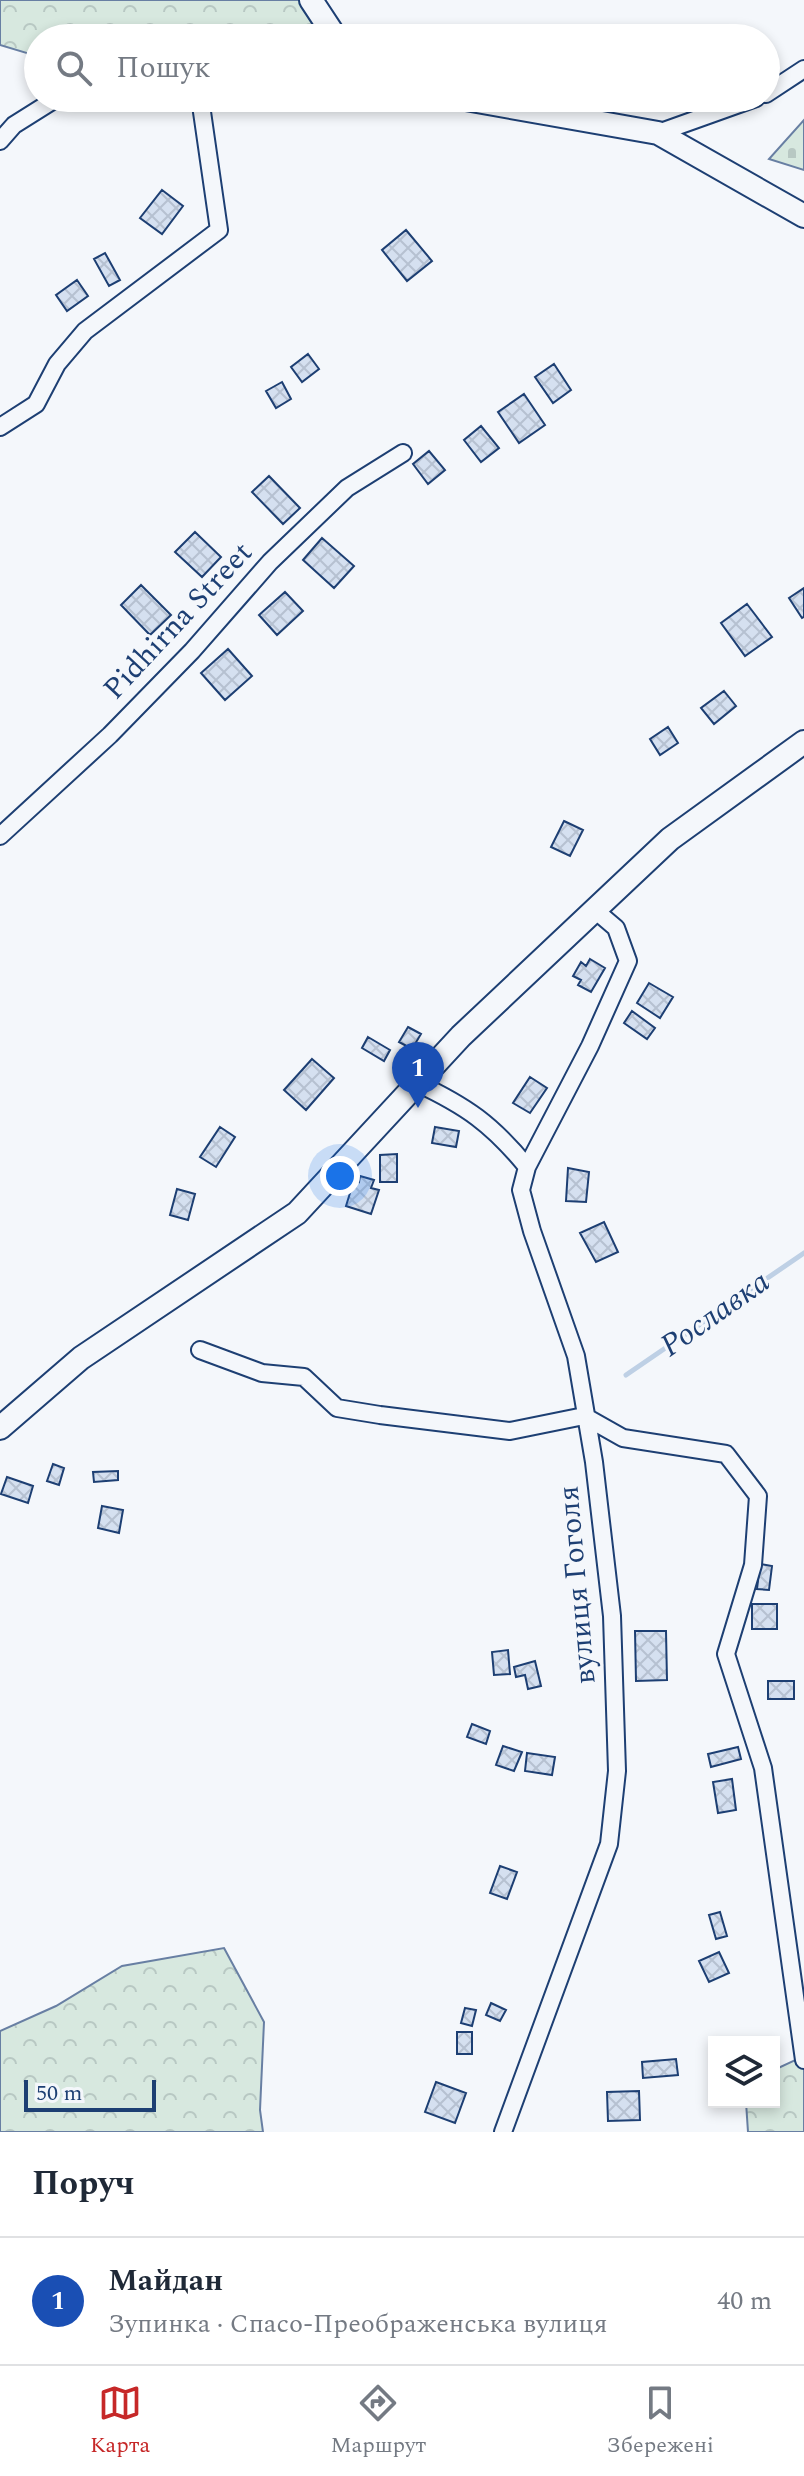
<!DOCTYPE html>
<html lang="uk">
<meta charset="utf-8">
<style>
:root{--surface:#fff;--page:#f2f2f3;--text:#1f2937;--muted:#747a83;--line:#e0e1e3;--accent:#c62828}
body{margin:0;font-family:Spectral,serif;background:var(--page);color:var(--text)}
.controls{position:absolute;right:24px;bottom:24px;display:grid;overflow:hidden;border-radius:0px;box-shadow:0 4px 12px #0003}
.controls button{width:72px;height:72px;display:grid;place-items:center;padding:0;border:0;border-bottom:2px solid var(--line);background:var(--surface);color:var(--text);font:40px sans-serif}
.scale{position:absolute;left:24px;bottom:20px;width:132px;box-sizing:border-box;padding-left:8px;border:4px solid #1d3f73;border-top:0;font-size:22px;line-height:28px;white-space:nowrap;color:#1d3f73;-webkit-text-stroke:6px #f4f7fb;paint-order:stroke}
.you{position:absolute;left:340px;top:1176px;width:28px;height:28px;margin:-20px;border:6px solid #fff;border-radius:50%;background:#1a73e8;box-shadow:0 0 0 12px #1a73e833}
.badge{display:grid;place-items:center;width:52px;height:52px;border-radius:50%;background:var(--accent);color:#fff;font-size:26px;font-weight:700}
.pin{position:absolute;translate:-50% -66px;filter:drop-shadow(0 2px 4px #0008)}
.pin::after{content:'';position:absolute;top:42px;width:28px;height:24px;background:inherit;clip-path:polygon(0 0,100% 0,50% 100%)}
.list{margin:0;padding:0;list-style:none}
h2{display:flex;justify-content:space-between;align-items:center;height:104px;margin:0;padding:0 32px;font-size:34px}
h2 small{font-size:26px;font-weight:400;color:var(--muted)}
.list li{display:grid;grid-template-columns:52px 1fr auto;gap:24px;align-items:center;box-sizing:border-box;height:128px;padding:0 32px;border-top:2px solid var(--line)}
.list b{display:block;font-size:30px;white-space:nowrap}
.list p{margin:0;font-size:26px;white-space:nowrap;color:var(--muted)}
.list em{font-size:26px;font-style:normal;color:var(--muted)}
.icon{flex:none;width:44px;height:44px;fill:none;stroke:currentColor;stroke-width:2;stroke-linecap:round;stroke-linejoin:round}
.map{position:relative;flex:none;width:804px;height:2132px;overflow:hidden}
.search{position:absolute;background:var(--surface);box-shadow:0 4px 12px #0003;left:24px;right:24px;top:24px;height:88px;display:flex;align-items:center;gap:20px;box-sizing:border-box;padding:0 28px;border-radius:44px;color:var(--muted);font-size:30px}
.sheet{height:232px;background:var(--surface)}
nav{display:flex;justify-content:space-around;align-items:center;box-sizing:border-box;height:112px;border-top:2px solid var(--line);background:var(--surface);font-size:22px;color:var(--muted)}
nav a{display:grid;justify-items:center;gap:4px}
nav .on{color:var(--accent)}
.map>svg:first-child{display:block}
.forest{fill:url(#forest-crowns);stroke:#687fa3;stroke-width:2}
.cemetery{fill:url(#cemetery-stones);stroke:#687fa3;stroke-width:2}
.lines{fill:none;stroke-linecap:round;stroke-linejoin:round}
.stream{stroke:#bed0e5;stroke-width:5}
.building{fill:url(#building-cross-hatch);stroke:#1d3f73;stroke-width:2}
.street-casing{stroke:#1d3f73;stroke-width:20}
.secondary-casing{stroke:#1d3f73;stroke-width:26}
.street{stroke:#f4f7fb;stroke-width:16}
.secondary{stroke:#f4f7fb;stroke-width:22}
.labels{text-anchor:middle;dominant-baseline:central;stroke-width:6;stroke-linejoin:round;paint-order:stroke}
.street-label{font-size:30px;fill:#1d3f73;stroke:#f4f7fb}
.water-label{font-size:32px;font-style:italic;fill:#1d3f73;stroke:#f4f7fb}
</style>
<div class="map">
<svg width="804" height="2132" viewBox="0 0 804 2132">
<defs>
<pattern id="forest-crowns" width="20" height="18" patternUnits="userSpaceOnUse" patternTransform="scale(2)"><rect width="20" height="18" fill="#d7e8df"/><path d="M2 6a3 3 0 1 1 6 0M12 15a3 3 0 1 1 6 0" fill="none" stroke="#b8c8c3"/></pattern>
<pattern id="cemetery-stones" width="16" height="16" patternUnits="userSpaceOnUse" patternTransform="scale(2)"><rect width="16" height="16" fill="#d7e8df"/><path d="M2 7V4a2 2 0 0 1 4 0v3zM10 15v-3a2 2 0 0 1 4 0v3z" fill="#b8c8c3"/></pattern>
<pattern id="building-cross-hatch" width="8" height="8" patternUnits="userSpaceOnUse" patternTransform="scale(2)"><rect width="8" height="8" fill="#d5e0f0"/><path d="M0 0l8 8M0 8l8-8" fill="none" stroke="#b6c1d1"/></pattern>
</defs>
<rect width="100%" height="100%" fill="#f4f7fb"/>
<path class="forest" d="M0 0H319L341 38H38V66L27 53 0 45Z
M224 1948 264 2022 260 2110 263 2132H0V2031L56 2006 122 1966Z
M804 2056V2132H748L746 2102H774V2070Z"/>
<path class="cemetery" d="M804 120V170L769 159Z"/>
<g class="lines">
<path class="stream" d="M626 1375 804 1253"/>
</g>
<path class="building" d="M162 190 183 206 162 234 140 218Z
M406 230 432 261 407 281 382 250Z
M105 253 120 280 109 286 94 259Z
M77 280 88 296 67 311 56 295Z
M308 354 319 369 302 382 291 367Z
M554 364 571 390 553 403 535 377Z
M282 382 291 399 276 408 266 391Z
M524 394 545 425 519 443 498 412Z
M481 426 499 448 481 462 464 440Z
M429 451 445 470 428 484 413 464Z
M269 476 300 508 283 524 252 492Z
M195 532 221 557 202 577 175 552Z
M322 538 354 566 334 588 303 560Z
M141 585 171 615 150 635 121 605Z
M804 588V617L802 618 789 598Z
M285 592 303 611 277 635 259 615Z
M747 604 772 637 745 656 721 623Z
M228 649 252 676 225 700 201 673Z
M724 691 736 706 714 724 701 708Z
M668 727 678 743 660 755 650 739Z
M564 821 583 830 570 856 551 847Z
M590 959 605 968 591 992 578 985 581 980 573 976 581 962 586 966Z
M649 983 673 997 660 1018 637 1003Z
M632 1011 655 1028 647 1039 624 1023Z
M408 1027 421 1034 412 1049 399 1042Z
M368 1037 390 1050 384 1061 362 1048Z
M312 1059 334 1078 306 1110 284 1090Z
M530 1077 547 1088 530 1113 513 1103Z
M220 1127 235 1137 216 1167 200 1157Z
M435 1127 459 1131 456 1147 432 1143Z
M397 1154V1182H380V1155Z
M568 1168 589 1172 586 1202 566 1201Z
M360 1176 374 1180 371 1188 379 1190 371 1214 346 1206 354 1180 359 1182Z
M177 1189 195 1194 188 1220 170 1215Z
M604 1222 618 1252 596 1262 580 1233Z
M53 1464 64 1468 59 1485 47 1481Z
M118 1471V1480L94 1482 93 1472Z
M7 1477 33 1486 28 1503 1 1494Z
M102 1506 123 1510 119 1533 98 1528Z
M760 1564 772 1566 769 1590 757 1589Z
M752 1604H777V1629H752Z
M635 1631H666L667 1680 636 1681Z
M508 1650 510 1674 494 1675 492 1652Z
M535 1661 541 1686 528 1689 525 1675 516 1677 514 1667Z
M768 1681H794V1699H768Z
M472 1724 490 1731 486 1744 467 1737Z
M503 1746 522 1752 514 1771 496 1765Z
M738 1747 741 1759 711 1767 708 1754Z
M527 1753 555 1757 552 1775 525 1771Z
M732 1779 736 1810 718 1813 713 1782Z
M500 1866 517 1872 507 1899 490 1893Z
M720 1912 727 1936 716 1939 709 1915Z
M719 1952 729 1973 709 1982 699 1961Z
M491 2003 506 2010 500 2021 486 2015Z
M465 2008 476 2010 472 2026 461 2023Z
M457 2032H472V2054H457Z
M676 2059 678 2075 643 2078 642 2062Z
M436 2082 466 2093 455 2123 425 2112Z
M639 2091 640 2120 608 2121 607 2092Z"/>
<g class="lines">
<g class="street-casing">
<path id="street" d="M766 94 804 69
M658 133 756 98
M0 141 14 125 57 98
M0 427 36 404 57 364 85 331 219 230 200 98
M0 836 110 735 192 651 270 562 347 488 403 453
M417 1083C466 1106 492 1124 527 1167L521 1190 532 1231 576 1356 594 1462 612 1616 617 1771 609 1844 503 2132
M527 1167 590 1046 628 961 616 928 596 911
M200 1350 262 1373 304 1377 337 1408 380 1415 510 1431 584 1416 623 1438 726 1454 758 1496 753 1565 726 1654 763 1768 804 2060"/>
</g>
<g class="secondary-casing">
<path id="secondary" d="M311 0 336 38
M460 98 658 133 804 216
M0 1428 81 1358 297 1213 461 1036 670 839 804 742"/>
</g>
<use href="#street" class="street"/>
<use href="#secondary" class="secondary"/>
</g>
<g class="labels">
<g class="street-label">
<text transform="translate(178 621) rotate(-47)">Pidhirna Street</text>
<text transform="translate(577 1585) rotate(-95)">вулиця Гоголя</text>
</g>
<g class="water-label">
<text transform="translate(715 1314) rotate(-35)">Рославка</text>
</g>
</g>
</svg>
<div class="controls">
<button><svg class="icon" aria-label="layers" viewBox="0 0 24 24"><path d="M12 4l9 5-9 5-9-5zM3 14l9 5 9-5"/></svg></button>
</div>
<div class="scale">50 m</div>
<div class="you"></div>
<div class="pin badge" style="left:418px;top:1108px;background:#1a4fb4">1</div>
<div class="search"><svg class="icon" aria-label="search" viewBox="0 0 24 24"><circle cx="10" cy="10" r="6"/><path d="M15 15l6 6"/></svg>Пошук</div>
</div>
<section class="sheet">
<h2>Поруч<small></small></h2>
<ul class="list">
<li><span class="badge" style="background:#1a4fb4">1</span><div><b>Майдан</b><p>Зупинка · Спасо-Преображенська вулиця</p></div><em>40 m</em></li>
</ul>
</section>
<nav>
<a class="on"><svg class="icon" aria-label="map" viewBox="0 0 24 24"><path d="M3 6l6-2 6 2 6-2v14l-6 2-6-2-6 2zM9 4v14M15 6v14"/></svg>Карта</a>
<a><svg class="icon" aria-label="directions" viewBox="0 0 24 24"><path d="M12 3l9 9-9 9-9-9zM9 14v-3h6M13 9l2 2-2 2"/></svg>Маршрут</a>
<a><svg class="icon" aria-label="saved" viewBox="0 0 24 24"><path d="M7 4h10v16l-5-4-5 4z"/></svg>Збережені</a>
</nav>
